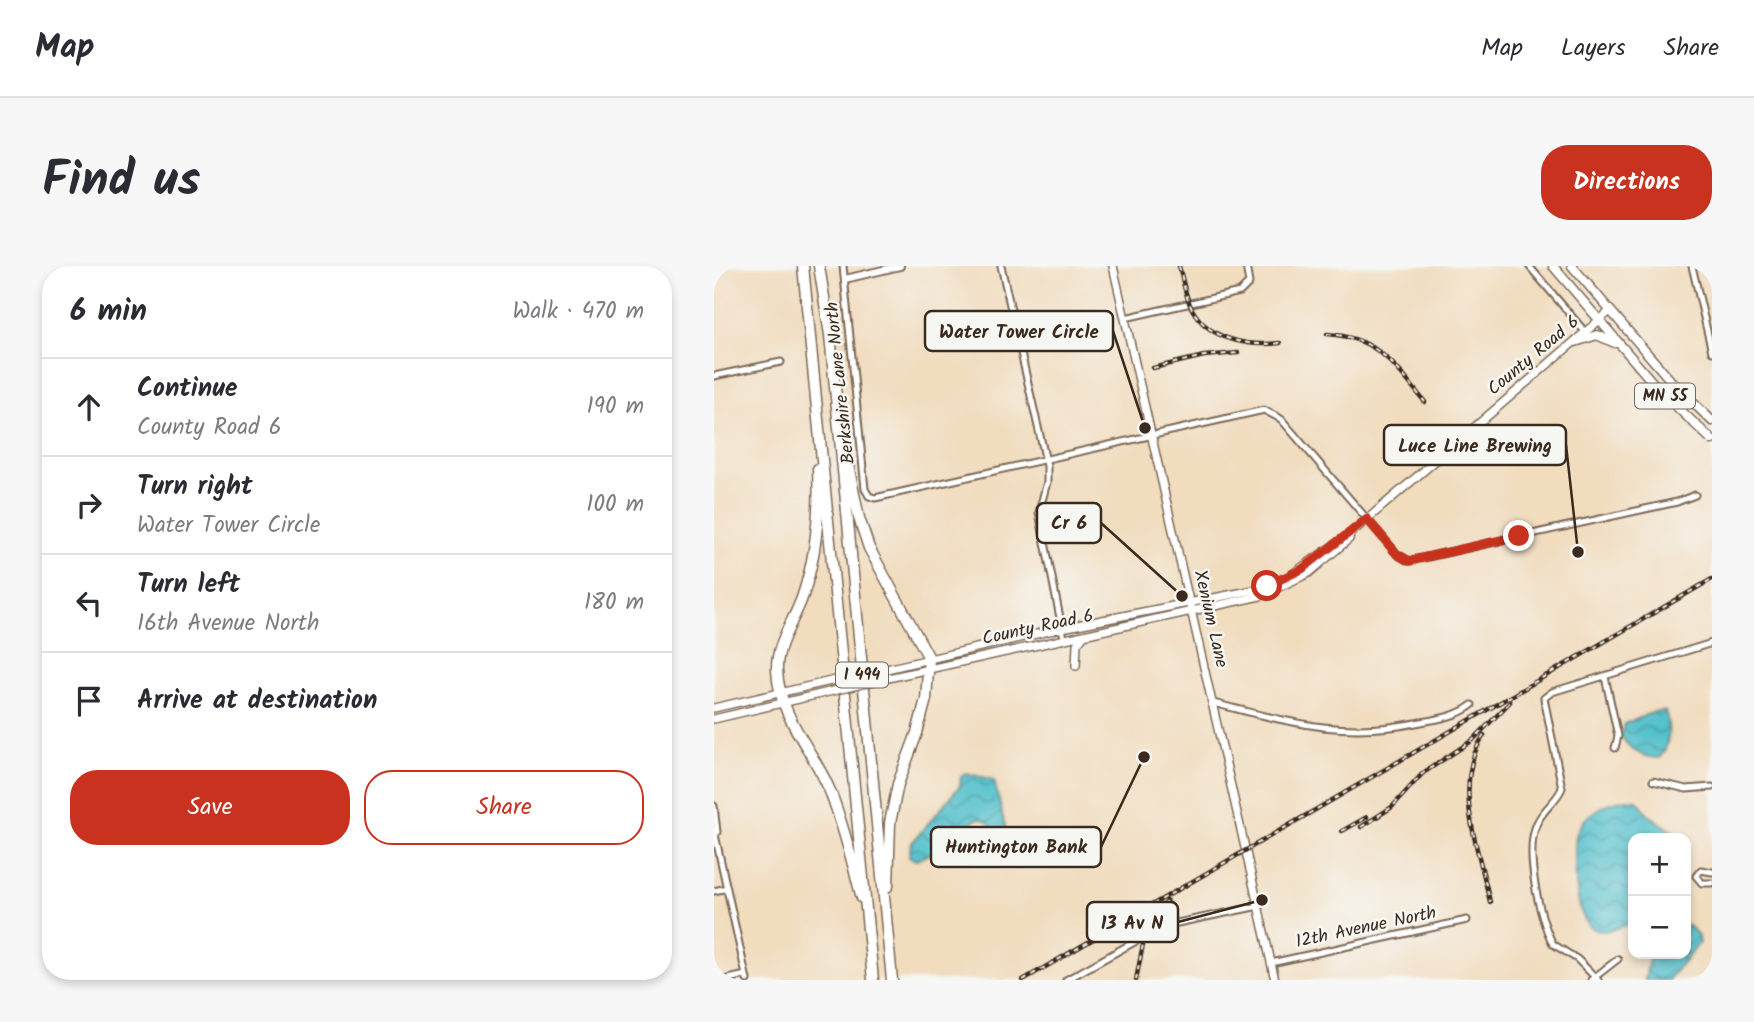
<!DOCTYPE html>
<meta charset="utf-8">
<style>
:root{--surface:#fff;--page:#f7f7f7;--text:#2b2b33;--muted:#7c7c81;--line:#e1e1e2;--accent:#c8321e}
body{margin:0;font-family:Kalam,sans-serif;background:var(--page);color:var(--text)}
.controls{position:absolute;right:21px;bottom:21px;display:grid;overflow:hidden;border-radius:14px;box-shadow:0 4px 10px #0003}
.controls button{width:63px;height:63px;display:grid;place-items:center;padding:0;border:0;border-bottom:2px solid var(--line);background:var(--surface);color:var(--text);font:35px sans-serif}
.stop{position:absolute;width:21px;height:21px;margin:-16px;border:5px solid #c8321e;border-radius:50%;background:#fff}
.stop.end{background:#c8321e;border-color:#fff;box-shadow:0 2px 7px #0008}
.list{margin:0;padding:0;list-style:none}
h2{display:flex;justify-content:space-between;align-items:center;height:91px;margin:0;padding:0 28px;font-size:30px}
h2 small{font-size:23px;font-weight:400;color:var(--muted)}
.list li{display:grid;grid-template-columns:46px 1fr auto;gap:21px;align-items:center;box-sizing:border-box;height:98px;padding:0 28px;border-top:2px solid var(--line)}
.list b{display:block;font-size:26px;white-space:nowrap}
.list p{margin:0;font-size:23px;white-space:nowrap;color:var(--muted)}
.list em{font-size:23px;font-style:normal;color:var(--muted)}
.actions{display:flex;gap:14px;padding:21px 28px}
.actions a{flex:1;padding:16px 0;border:2px solid var(--accent);border-radius:28px;text-align:center;font-size:24px;color:var(--accent)}
.actions .main{background:var(--accent);color:#fff}
.icon{flex:none;width:38px;height:38px;fill:none;stroke:currentColor;stroke-width:2;stroke-linecap:round;stroke-linejoin:round}
.map{position:relative;flex:none;width:998px;height:714px;overflow:hidden;border-radius:28px}
header{display:flex;align-items:center;gap:42px;box-sizing:border-box;height:98px;padding:0 35px;background:var(--surface);border-bottom:2px solid var(--line)}
header strong{font-size:33px}
nav{display:flex;gap:38px;margin-inline-start:auto;font-size:24px}
.intro{display:flex;align-items:center;justify-content:space-between;box-sizing:border-box;height:168px;padding:0 42px}
h1{margin:0;font-size:49px}
.button{padding:18px 32px;border-radius:28px;background:var(--accent);color:#fff;font-size:24px;font-weight:700}
main{display:flex;gap:42px;padding:0 42px}
aside{flex:1;background:var(--surface);border-radius:28px;box-shadow:0 4px 10px #0003}
.map>svg:first-child{display:block}
.water{fill:url(#water-waves);stroke:#487676;stroke-width:2}
.lines{fill:none;stroke-linecap:round;stroke-linejoin:round}
.minor-casing{stroke:#7b6856;stroke-width:9}
.tertiary-casing{stroke:#7b6856;stroke-width:10}
.secondary-casing{stroke:#7b6856;stroke-width:10}
.trunk-casing{stroke:#7b6856;stroke-width:11}
.motorway-casing{stroke:#7b6856;stroke-width:13}
.minor{stroke:#fff;stroke-width:5}
.tertiary{stroke:#fff;stroke-width:6}
.secondary{stroke:#fff;stroke-width:7}
.trunk{stroke:#fff;stroke-width:8}
.motorway{stroke:#fff;stroke-width:10}
.rail-casing{stroke:#3b2a1e;stroke-width:4.5}
.rail{stroke:#f6f6f2;stroke-width:2;stroke-dasharray:5;stroke-linecap:butt}
.secondary-bridge-casing{stroke:#7b6856;stroke-width:10;stroke-linecap:butt}
.secondary-bridge{stroke:#fff;stroke-width:7}
.route{stroke:#c8321e;stroke-width:9}
.labels{text-anchor:middle;dominant-baseline:central;stroke-width:5;stroke-linejoin:round;paint-order:stroke}
.shield{fill:#f6f6f2;stroke:#73675e;stroke-width:2}
.shield-label{font-size:16px;font-weight:bold;fill:#3b2a1e}
.street-label{font-size:18px;fill:#3b2a1e;stroke:#f6f6f2}
.leader{fill:none;stroke:#3b2a1e;stroke-width:2.5}
.callout-dot{fill:#3b2a1e;stroke:#f6f6f2;stroke-width:2.5}
.callout{fill:#f6f6f2;stroke:#3b2a1e;stroke-width:2.5}
.callout-label{font-size:19px;text-anchor:middle;font-weight:bold;fill:#3b2a1e}
</style>
<header>
<strong>Map</strong>
<nav><a>Map</a><a>Layers</a><a>Share</a></nav>
</header>
<div class="intro"><h1>Find us</h1><a class="button">Directions</a></div>
<main>
<aside>
<h2>6 min<small>Walk · 470 m</small></h2>
<ul class="list">
<li><svg class="icon" aria-label="ahead" viewBox="0 0 24 24"><path d="M12 20V5M6 11l6-6 6 6"/></svg><div><b>Continue</b><p>County Road 6</p></div><em>190 m</em></li>
<li><svg class="icon" aria-label="right" viewBox="0 0 24 24"><path d="M7 20v-9h11M14 6l5 5-5 5"/></svg><div><b>Turn right</b><p>Water Tower Circle</p></div><em>100 m</em></li>
<li><svg class="icon" aria-label="left" viewBox="0 0 24 24"><path d="M17 20v-9H6M10 6l-5 5 5 5"/></svg><div><b>Turn left</b><p>16th Avenue North</p></div><em>180 m</em></li>
<li><svg class="icon" aria-label="arrive" viewBox="0 0 24 24"><path d="M6 21V4h12l-3 4 3 4H6"/></svg><div><b>Arrive at destination</b></div></li>
</ul>
<div class="actions"><a class="main">Save</a><a>Share</a></div>
</aside>
<div class="map">
<svg width="998" height="714" viewBox="0 0 998 714">
<defs>
<pattern id="water-waves" width="16" height="10" patternUnits="userSpaceOnUse" patternTransform="scale(1.75)"><rect width="16" height="10" fill="#54c1cd"/><path d="M0 5q4-4 8 0t8 0" fill="none" stroke="#479da6"/></pattern>
</defs>
<rect width="100%" height="100%" fill="#f6f6f2"/>
<filter id="ink" filterUnits="userSpaceOnUse"><feTurbulence type="fractalNoise" baseFrequency=".0143" numOctaves="2"/><feDisplacementMap in="SourceGraphic" scale="14" xChannelSelector="R" yChannelSelector="G"/><feConvolveMatrix kernelMatrix="1 2 1 2 8 2 1 2 1" color-interpolation-filters="sRGB"/></filter>
<filter id="wash" filterUnits="userSpaceOnUse"><feTurbulence type="fractalNoise" baseFrequency=".00686" numOctaves="4" result="noise"/><feDisplacementMap in="SourceGraphic" scale="28" xChannelSelector="R" yChannelSelector="G"/><feGaussianBlur stdDeviation="1.57" result="paint"/><feColorMatrix in="noise" values="0 0 0 0 0 0 0 0 0 0 0 0 0 0 0 0 0 1.4 0 .05"/><feComposite in="paint" operator="in"/></filter>
<g filter="url(#wash)">
<rect width="100%" height="100%" fill="#f1dcbe"/>
<path class="water" d="M951 445C956 459 956 481 945 492 928 492 916 484 907 470L910 458 940 446Z
M252 507 280 514 293 568 288 576 279 571 275 556 265 552C242 563 227 586 202 594L195 591 197 578 246 520 247 510Z
M914 533 923 534 935 549 968 572H919V655C875 679 865 656 862 615 861 600 860 585 862 570 868 547 893 536 914 533Z
M972 658 983 668 985 677 954 714H931L936 688H972Z"/>
</g>
<g filter="url(#ink)">
<g class="lines">
<g class="minor-casing">
<path id="minor" d="M129 0 151 223 155 230 161 232 550 144 567 153 683 288 695 295 963 236 981 229
M287 0 333 200V216L325 246 350 372
M815 0 872 67
M978 0 998 86
M411 52 526 26 535 17 532 0
M0 110 67 96
M891 411 904 470 901 482
M499 437C576 456 628 473 707 456 725 453 744 450 758 439
M939 515 972 523 998 521
M0 540 3 566
M0 564 33 714
M998 606 987 604 982 610 988 617H998
M0 625 13 622
M557 697 753 654
M10 714 32 709
M352 714 449 660 545 640
M877 714 904 693
M884 714 863 693 839 678C825 651 810 585 823 557 829 543 843 535 848 522L830 432 838 426 998 377"/>
</g>
<g class="tertiary-casing">
<path id="tertiary" d="M131 13 186 0"/>
</g>
<g class="secondary-casing">
<path id="secondary" d="M399 0 561 714
M362 400 363 378 370 369
M164 405 348 362 540 324 574 311 636 268 896 45
M165 414 546 330 595 307 635 273 636 268
M0 442 117 415
M0 453 119 425"/>
</g>
<g class="trunk-casing">
<path id="trunk" d="M839 0 946 125 998 174
M858 0 957 115 998 155
M861 76 883 69 901 77"/>
</g>
<g class="motorway-casing">
<path id="motorway" d="M89 0 159 714
M105 0 116 69 178 714
M133 194 145 252 155 282 215 392 212 433 203 467 184 518 176 557 174 620
M104 203C106 246 103 287 89 329 81 354 62 377 63 404 65 452 99 483 116 525 130 560 138 596 148 632"/>
</g>
<use href="#minor" class="minor"/>
<use href="#tertiary" class="tertiary"/>
<use href="#secondary" class="secondary"/>
<use href="#trunk" class="trunk"/>
<use href="#motorway" class="motorway"/>
<g class="rail-casing">
<path id="rail" d="M465 0C469 14 471 30 478 43 495 74 534 81 566 77
M613 68C664 71 681 100 711 136
M439 102 490 90 524 87
M770 469C737 518 765 583 776 636
M647 561 678 541 709 507 759 474 796 436
M628 565 653 551
M309 714 998 313
M422 714 431 668 453 635"/>
</g>
<use href="#rail" class="rail"/>
<g class="secondary-bridge-casing">
<path id="secondary-bridge" d="M117 415 164 405
M119 425 165 414"/>
</g>
<use href="#secondary-bridge" class="secondary-bridge"/>
</g>
</g>
<g class="lines" filter="url(#ink)">
<path class="route" d="M553 320 588 303 653 253 683 288 695 295 805 270"/>
</g>
<g class="labels">
<g class="shield">
<rect x="921" y="117.5" width="60" height="25" rx="5"/>
<rect x="122" y="396.5" width="52" height="25" rx="5"/>
</g>
<g class="shield-label">
<text x="951" y="130">MN 55</text>
<text x="148" y="409">I 494</text>
</g>
<g class="street-label">
<text transform="translate(820 90) rotate(-40)">County Road 6</text>
<text transform="translate(127 117) rotate(-96)">Berkshire Lane North</text>
<text transform="translate(496 353) rotate(77)">Xenium Lane</text>
<text transform="translate(324 362) rotate(-12)">County Road 6</text>
<text transform="translate(652 662) rotate(-12)">12th Avenue North</text>
</g>
</g>
<path class="leader" d="M431 162L399 65M864 286L852 179M468 330L387 257M430 491L387 581M548 634L464 656"/>
<g class="callout-dot">
<circle cx="431" cy="162" r="7"/>
<circle cx="864" cy="286" r="7"/>
<circle cx="468" cy="330" r="7"/>
<circle cx="430" cy="491" r="7"/>
<circle cx="548" cy="634" r="7"/>
</g>
<g class="callout">
<rect x="211" y="45" width="188" height="40" rx="7"/>
<rect x="670" y="159" width="182" height="40" rx="7"/>
<rect x="323" y="237" width="64" height="40" rx="7"/>
<rect x="217" y="561" width="170" height="40" rx="7"/>
<rect x="373" y="636" width="91" height="40" rx="7"/>
</g>
<g class="callout-label">
<text x="305" y="72">Water Tower Circle</text>
<text x="761" y="186">Luce Line Brewing</text>
<text x="355" y="263">Cr 6</text>
<text x="302" y="587">Huntington Bank</text>
<text x="418" y="663">13 Av N</text>
</g>
</svg>
<div class="controls">
<button>+</button>
<button>−</button>
</div>
<div class="stop" style="left:553px;top:320px"></div>
<div class="stop end" style="left:805px;top:270px"></div>
</div>
</main>
